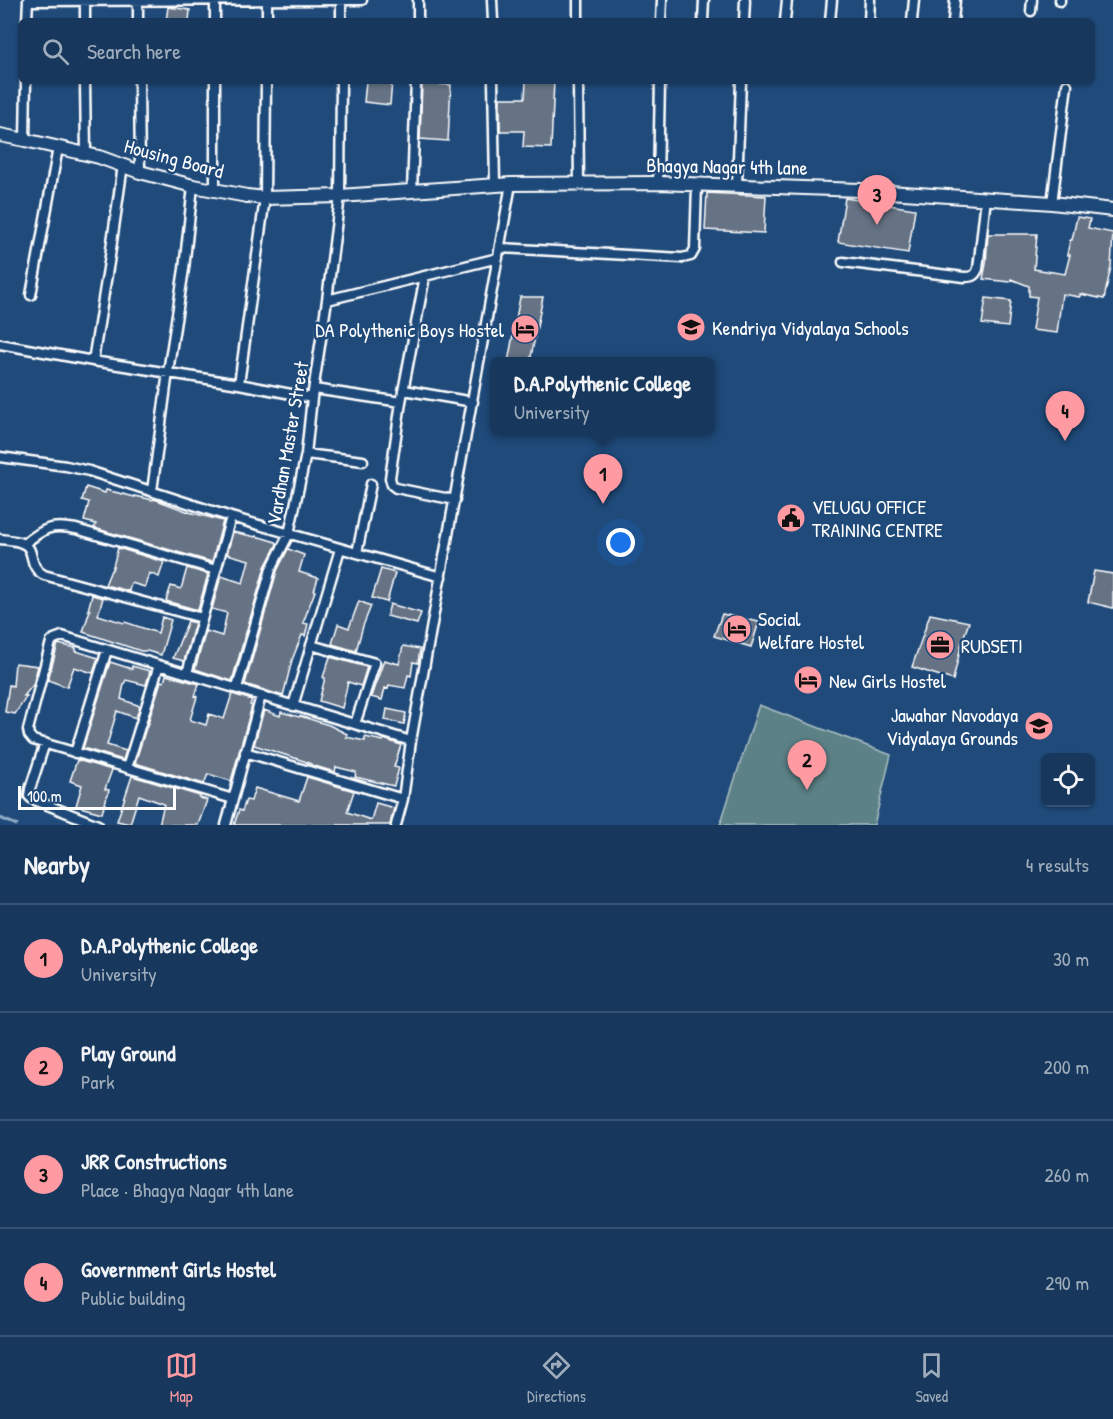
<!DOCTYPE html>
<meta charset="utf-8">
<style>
:root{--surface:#17385c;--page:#203f62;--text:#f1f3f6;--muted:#9eacbb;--line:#365272;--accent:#ff9aa2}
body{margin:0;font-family:"Patrick Hand",sans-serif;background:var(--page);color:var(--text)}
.controls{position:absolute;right:18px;bottom:18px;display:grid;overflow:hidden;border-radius:9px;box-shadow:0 2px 4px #0004}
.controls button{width:54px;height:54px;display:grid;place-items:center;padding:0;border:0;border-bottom:2px solid var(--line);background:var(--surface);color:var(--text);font:30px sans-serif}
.scale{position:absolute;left:18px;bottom:15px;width:158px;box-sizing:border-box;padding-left:6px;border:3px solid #fff;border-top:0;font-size:16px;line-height:21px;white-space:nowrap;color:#fff;-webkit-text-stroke:4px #1f4a7a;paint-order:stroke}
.you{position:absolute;left:621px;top:543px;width:21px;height:21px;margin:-15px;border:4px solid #fff;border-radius:50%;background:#1a73e8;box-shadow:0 0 0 9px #1a73e833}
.badge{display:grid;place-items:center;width:39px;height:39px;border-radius:50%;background:var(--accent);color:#111;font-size:20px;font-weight:700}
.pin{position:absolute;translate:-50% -50px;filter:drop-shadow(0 2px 3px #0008)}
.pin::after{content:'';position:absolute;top:32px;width:21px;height:18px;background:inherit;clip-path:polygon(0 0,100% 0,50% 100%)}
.popup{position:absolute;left:490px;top:357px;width:225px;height:78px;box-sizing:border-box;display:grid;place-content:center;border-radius:9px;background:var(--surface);filter:drop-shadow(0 2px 4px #0005);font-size:20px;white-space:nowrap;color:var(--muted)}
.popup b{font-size:22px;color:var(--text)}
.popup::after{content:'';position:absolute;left:50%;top:100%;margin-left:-12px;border:12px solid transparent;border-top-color:var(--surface)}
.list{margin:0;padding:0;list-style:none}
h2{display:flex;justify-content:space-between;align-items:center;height:78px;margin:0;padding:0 24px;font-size:26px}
h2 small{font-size:20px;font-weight:400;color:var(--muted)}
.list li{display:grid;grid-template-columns:39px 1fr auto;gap:18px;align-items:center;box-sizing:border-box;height:108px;padding:0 24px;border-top:2px solid var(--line)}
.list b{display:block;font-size:22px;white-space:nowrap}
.list p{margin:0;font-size:20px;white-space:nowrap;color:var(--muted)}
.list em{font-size:20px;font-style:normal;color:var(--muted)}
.icon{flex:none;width:33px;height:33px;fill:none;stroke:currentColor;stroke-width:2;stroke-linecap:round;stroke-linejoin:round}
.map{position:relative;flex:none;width:1113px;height:825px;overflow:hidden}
.search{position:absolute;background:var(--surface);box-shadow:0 2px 4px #0004;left:18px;right:18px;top:18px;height:66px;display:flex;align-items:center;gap:15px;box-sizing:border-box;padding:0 21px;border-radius:9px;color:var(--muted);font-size:22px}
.sheet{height:510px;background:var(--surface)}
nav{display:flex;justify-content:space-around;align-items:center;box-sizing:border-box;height:84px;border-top:2px solid var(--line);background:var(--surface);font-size:16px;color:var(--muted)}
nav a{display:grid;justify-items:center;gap:3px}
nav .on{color:var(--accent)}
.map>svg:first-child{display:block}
.green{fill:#5c8287;stroke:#aec0c3;stroke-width:1.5}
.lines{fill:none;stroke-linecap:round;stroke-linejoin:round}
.stream{stroke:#8fabc6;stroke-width:3}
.building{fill:#667385;stroke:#fff;stroke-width:1.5}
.street-casing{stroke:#fff;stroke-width:13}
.secondary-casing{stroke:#fff;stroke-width:16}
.street{stroke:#1f4a7a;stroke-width:8}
.secondary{stroke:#1f4a7a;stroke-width:12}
.labels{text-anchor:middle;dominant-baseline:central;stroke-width:5;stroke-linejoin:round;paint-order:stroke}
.street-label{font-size:20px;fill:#fff;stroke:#1f4a7a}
.poi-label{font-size:20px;fill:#fff;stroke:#1f4a7a;text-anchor:start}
</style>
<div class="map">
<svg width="1113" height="825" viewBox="0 0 1113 825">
<rect width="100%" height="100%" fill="#1f4a7a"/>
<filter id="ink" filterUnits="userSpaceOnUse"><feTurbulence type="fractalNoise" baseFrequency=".0167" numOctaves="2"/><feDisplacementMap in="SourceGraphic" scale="12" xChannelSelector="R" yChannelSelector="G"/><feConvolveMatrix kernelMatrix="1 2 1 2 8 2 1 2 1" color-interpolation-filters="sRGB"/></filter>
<g filter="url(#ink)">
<path class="green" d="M759 705 891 755 874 825H720Z"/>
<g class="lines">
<path class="stream" d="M0 818 17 825"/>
</g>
<path class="building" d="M168 7 190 10 189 21H166Z
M366 81H392L390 105 364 102Z
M526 81H554L551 148 523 147 524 131H500V98H525Z
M422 83 451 85 448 141 420 139Z
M707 193 766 196 764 233 705 230Z
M845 198 915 209 908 253 838 242Z
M1077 217 1090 219 1088 228 1113 233 1111 267 1104 299 1080 294V297L1062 294 1057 333 1032 330 1037 297 1029 296V286L1011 279 1010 282 983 279 986 264 988 234H1037L1034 269 1065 274 1070 255H1067L1070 240H1072Z
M520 297H543L530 362H508Z
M986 298 1011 301 1008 327 982 324Z
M86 487 105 493 106 490 135 497V496L153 500 154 499 189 512 223 521 212 562 94 528 96 524 84 521 89 502 82 500Z
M233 532 256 537V536L276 542 277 544 265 567 232 681 195 669 206 631 222 636 227 613 212 609 221 576 243 583 249 560 227 554Z
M118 548 164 562 159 577 149 573 145 587 131 583 129 591 105 585 111 570H112Z
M288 549 304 555 299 572 318 578 314 591H315L303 623 308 624 305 636 302 635 292 660 283 696 245 684 277 571Z
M187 568 208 574 198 610 166 601 171 586 181 589Z
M381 569 395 573 387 602 372 598Z
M1094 571 1113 574V608L1088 602Z
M92 595 103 598 98 615 124 623 125 622 158 633 162 617 171 620 161 655 147 651H141L83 632 90 610H88Z
M359 601 371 606 363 626 356 651 332 644 338 624 349 628Z
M390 604 421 613 417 624 387 616Z
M722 614 759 622 751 647 714 636Z
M930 614 969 622 962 642 953 680 912 667Z
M188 621 195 623 184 661 173 658Z
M58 644 76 648V651L98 658 93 673 74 667 67 687 48 680Z
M403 646 420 649 418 663 413 662 411 676 408 675 405 688 389 685 388 689 385 688 382 700 371 697 384 660 399 664Z
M330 657 367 667 361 686 348 682 342 708 319 701 325 678 323 677Z
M110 662 132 669V666L150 671 146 685 126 680 124 684 121 699 140 706 136 718 117 711 107 745 126 751 123 760 83 748Z
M15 663 38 666 33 685 24 696H27L15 714 5 712 9 685 13 686Z
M166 675 199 684 195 696 197 697 190 720 206 725 209 714 224 719 232 694 252 700 250 705 252 706 231 781 208 774 204 784 135 763 146 728 149 723H148L161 681 164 682Z
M387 709 406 713 404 724 385 720Z
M264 710 280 716 281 712 299 717 300 716 329 725 347 734 346 737 365 741V737L383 741 384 739 401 745 394 767 399 768 394 786 355 777 356 772 336 767 335 772 311 765V764L304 761 254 745Z
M77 760 112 770 105 789 109 790 102 813 76 806 82 785 70 781Z
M132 776 200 796V798L207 800 198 825H159L164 804 139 795 130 824 117 821Z
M307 777 354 791 347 812 371 820 376 803 394 808 390 825H234L239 810 242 811 246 800 251 801 255 788 299 801Z"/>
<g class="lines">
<g class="street-casing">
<path id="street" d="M492 0 493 21
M578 0V21
M28 1 362 0
M85 1V21
M138 1V21
M1060 1V0
M1031 11 1032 0
M27 21 28 0
M215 21V0
M267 21V0
M341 21V0
M418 21V0
M661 21 662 0
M703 21 704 0
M744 21 745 0
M785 21 787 0
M830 21 832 0
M869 21 870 0
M912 21 914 0
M953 21 955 0
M85 81 86 154
M139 81 140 172
M493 81 495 184
M578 81 579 184
M25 140 26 81
M658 183 660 81
M737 185 741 81
M215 191V81
M412 191 416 81
M1052 203 1067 85
M500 248 682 258 691 256 695 249 697 185
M843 262 964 277C972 277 975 276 978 269L986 198
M425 276 401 402 390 478 392 485 396 488 455 500
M31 295 58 148
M327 300 498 258
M0 344 93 361 239 384 312 398
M93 361 110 256 123 165
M239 384 265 198 266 81
M314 389 401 402
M404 390 473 402
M306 454 363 461
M0 457 66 466 89 471 231 517 441 577
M152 491 168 372 184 269 193 186
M0 539C7 540 17 540 24 544 36 550 27 566 44 575L202 618
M24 544C45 528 50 524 76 529L216 570
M357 553 371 484
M311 645 375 663 355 724
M187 673 231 517
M237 688 271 569 289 534 306 454 312 398 327 300 340 196 341 81
M293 706 340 549
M45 743 30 789 29 796 32 799 98 825
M245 752 403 799
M75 753 107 650
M127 768 159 665
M233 799 33 740 29 735 28 730 51 642 54 639 62 636 411 741
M226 825 261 696
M396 825 403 799 411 741 511 184"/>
</g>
<g class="secondary-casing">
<path id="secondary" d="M0 135 25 140 99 157 140 172 193 186 247 196 265 198 340 196 511 184 658 183 860 190 1052 203 1113 210"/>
</g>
<use href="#street" class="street"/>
<use href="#secondary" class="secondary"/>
</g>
</g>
<defs>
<g id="school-disc" transform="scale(1.5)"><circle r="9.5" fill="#ff9aa2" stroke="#1f4a7a"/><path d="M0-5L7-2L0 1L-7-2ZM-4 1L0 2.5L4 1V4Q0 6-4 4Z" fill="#111"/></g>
<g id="hotel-disc" transform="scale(1.5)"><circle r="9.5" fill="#ff9aa2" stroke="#1f4a7a"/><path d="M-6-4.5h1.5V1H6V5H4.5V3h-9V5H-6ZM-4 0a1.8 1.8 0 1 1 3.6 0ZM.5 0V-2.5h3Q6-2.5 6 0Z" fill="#111"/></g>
<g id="civic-disc" transform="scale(1.5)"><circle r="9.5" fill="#ff9aa2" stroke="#1f4a7a"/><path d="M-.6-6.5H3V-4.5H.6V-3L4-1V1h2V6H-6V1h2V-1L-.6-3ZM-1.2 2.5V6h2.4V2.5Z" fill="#111"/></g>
<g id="office-disc" transform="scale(1.5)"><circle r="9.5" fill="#ff9aa2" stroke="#1f4a7a"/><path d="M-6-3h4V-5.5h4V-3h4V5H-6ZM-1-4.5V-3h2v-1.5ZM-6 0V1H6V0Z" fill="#111"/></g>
</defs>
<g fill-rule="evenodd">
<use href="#school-disc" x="691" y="327"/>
<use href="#hotel-disc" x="525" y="329"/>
<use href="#civic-disc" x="791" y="518"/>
<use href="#hotel-disc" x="737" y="629"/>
<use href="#office-disc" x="940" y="645"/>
<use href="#hotel-disc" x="808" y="680"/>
<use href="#school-disc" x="1039" y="726"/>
</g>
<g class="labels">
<g class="street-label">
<text transform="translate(174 158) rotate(15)">Housing Board</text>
<text transform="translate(727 166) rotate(1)">Bhagya Nagar 4th lane</text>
<text transform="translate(287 443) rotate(-80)">Vardhan Master Street</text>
</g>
<g class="poi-label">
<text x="712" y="327">Kendriya Vidyalaya Schools</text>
<text x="504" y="329" text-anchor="end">DA Polythenic Boys Hostel</text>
<text x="812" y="506">VELUGU OFFICE<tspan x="812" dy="23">TRAINING CENTRE</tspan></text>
<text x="758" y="618">Social<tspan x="758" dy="23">Welfare Hostel</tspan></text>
<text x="961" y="645">RUDSETI</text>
<text x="829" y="680">New Girls Hostel</text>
<text x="1018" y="714" text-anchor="end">Jawahar Navodaya<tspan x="1018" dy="23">Vidyalaya Grounds</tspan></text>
</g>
</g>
</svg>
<div class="controls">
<button><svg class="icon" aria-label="locate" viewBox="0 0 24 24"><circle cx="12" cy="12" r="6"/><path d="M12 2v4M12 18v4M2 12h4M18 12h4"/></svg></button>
</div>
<div class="scale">100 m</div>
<div class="you"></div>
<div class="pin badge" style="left:603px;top:504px">1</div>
<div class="popup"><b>D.A.Polythenic College</b>University</div>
<div class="pin badge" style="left:807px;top:790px">2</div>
<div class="pin badge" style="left:877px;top:225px">3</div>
<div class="pin badge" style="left:1065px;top:441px">4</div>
<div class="search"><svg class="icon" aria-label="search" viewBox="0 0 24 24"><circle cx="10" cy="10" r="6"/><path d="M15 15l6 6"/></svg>Search here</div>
</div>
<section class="sheet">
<h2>Nearby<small>4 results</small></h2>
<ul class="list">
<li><span class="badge">1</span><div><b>D.A.Polythenic College</b><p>University</p></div><em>30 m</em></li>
<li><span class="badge">2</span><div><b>Play Ground</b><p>Park</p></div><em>200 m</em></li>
<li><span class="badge">3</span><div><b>JRR Constructions</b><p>Place · Bhagya Nagar 4th lane</p></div><em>260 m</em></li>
<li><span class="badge">4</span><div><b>Government Girls Hostel</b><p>Public building</p></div><em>290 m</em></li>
</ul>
</section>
<nav>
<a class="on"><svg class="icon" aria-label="map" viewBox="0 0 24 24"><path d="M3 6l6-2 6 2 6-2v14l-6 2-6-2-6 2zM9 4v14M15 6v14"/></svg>Map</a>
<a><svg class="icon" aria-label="directions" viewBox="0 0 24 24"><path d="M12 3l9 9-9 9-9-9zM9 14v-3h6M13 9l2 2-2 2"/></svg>Directions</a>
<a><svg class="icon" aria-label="saved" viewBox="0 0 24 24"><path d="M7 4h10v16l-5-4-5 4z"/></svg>Saved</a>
</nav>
